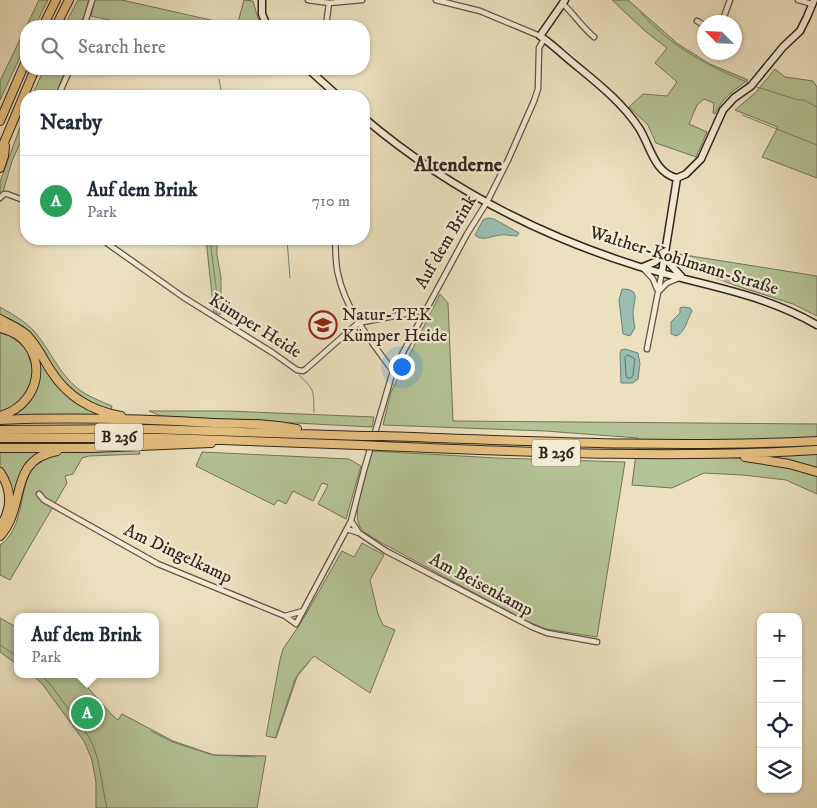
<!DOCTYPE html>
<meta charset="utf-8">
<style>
:root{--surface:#fff;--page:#f2f2f3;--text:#1f2937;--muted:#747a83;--line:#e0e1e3;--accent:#8f2418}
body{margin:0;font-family:"IM FELL DW Pica",serif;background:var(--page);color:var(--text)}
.controls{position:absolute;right:15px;bottom:15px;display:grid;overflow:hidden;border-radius:10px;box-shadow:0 1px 4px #0004}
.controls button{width:45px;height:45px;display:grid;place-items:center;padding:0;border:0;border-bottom:1px solid var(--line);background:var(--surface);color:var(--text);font:25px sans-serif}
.compass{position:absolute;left:697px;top:15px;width:45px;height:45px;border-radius:50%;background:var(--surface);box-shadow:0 1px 4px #0004;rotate:294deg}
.you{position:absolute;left:401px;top:366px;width:18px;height:18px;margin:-12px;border:4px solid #fff;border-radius:50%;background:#1a73e8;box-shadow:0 0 0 8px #1a73e833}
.badge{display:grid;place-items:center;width:32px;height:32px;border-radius:50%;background:var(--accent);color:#fff;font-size:16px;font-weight:700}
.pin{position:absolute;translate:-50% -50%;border:2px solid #fff;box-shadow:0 1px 5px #0006}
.popup{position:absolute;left:14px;top:613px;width:145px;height:65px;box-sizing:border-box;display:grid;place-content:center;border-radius:10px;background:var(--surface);filter:drop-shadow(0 1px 4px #0005);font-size:16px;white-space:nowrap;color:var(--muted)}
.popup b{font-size:19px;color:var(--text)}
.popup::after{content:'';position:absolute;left:50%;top:100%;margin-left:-10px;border:10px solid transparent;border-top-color:var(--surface)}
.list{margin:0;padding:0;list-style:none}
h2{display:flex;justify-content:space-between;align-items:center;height:65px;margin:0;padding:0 20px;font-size:21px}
h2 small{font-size:16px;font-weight:400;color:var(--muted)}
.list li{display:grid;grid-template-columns:32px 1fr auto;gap:15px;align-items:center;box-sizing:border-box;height:90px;padding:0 20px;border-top:1px solid var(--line)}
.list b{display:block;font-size:19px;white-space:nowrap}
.list p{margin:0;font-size:16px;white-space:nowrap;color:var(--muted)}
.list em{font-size:16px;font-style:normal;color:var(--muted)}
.icon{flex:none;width:28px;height:28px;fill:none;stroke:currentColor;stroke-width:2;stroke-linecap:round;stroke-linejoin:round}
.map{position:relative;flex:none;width:817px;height:808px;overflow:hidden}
.search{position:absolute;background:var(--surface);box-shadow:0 1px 4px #0004;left:20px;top:20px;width:350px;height:55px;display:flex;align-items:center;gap:12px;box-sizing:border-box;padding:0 18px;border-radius:20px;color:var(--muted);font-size:19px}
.panel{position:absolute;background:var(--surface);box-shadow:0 1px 4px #0004;left:20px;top:90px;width:350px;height:155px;border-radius:20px}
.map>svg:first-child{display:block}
.green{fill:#b4c395;stroke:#727458}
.water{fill:#99beb1;stroke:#6f8175}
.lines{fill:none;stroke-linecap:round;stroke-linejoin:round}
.shore{stroke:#657266;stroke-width:1}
.stream{stroke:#6f8175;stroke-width:1}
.street-casing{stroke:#605445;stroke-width:7}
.secondary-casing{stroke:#31251c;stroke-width:9}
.highway-casing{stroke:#31251c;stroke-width:10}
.street{stroke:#f3ecd5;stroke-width:4.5}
.secondary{stroke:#f3ecd5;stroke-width:6}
.highway{stroke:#e6c080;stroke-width:8}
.highway-bridge-casing{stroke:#31251c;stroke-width:10;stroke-linecap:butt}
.highway-bridge{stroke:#e6c080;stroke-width:8}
.labels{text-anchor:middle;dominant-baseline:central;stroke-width:4.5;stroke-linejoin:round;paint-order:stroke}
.shield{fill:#f3ecd5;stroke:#6b6154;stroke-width:1}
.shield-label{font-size:16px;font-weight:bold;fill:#31251c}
.street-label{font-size:18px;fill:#31251c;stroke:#f3ecd5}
.poi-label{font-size:18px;fill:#31251c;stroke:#f3ecd5;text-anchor:start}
.quarter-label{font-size:20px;font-weight:bold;fill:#31251c;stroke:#f3ecd5}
</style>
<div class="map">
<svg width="817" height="808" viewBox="0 0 817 808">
<rect width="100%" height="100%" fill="#ece1bf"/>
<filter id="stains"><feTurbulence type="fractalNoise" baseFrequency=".004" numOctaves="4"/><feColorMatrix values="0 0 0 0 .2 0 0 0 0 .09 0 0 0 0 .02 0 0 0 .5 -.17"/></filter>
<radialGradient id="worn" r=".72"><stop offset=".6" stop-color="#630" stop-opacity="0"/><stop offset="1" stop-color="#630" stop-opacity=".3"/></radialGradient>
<path class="green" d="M39 0H48L35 26H26V44L0 100V81Z
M78 0H89L81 26H64Z
M95 0H122L237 26 244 0 253 1 260 25 258 26H137L91 16Z
M612 0H628L678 44 710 64 748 80C733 92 723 96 715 114L713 113 714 103 704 99 697 105 689 124 707 132 696 157 656 143 648 125 629 107 643 94 667 96 677 82 655 63 667 48 645 31Z
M44 69H66L55 96H32Z
M775 69 785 77 813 81 817 87V178L762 157 778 127 735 110 755 93Z
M26 111V130L12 161 3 192 0 194V182Z
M206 239H217V255L221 278V314H214Z
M672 253 817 276V316L793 304 737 286 682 265Z
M440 294 448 303 453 421 817 424V494L786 480 743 475 704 473 672 488 632 485 638 438 545 431 383 425 391 392Z
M0 307C12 314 25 321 35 332 50 350 59 373 77 388 87 396 100 401 112 406L111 411C92 403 76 395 62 380 48 365 42 343 27 330 19 323 9 319 0 314Z
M0 321 25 337 53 379 108 415 12 416 26 405 37 386 30 345 0 325Z
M0 331 14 337 22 344 27 351 33 370 30 387 19 403 0 413Z
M149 411H228L374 417 372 427 161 416Z
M139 450 140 454 89 456 82 458 73 474 65 476 67 483 10 580 0 575V545C31 524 13 470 47 456 65 448 117 450 139 450Z
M43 451C16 466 15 491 8 518L6 475 0 468V452Z
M372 451 497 458 625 462 597 637 546 629 526 621 382 543C375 539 364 533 360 527 351 510 367 469 372 451Z
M202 452 349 459 361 466 346 519 318 504 328 485 322 483 313 501 293 491 286 504 278 500 274 505 196 466Z
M362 543 384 555 370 580 378 614 383 625 395 630 370 693 314 656 298 674 276 738 266 736 280 660 283 649 302 621 342 551 354 557Z
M0 618 18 628V665L0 652Z
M32 674H76L112 715 118 720 122 714 173 741 214 755 266 756 257 808H96V783L92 760 84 741 43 685Z"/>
<path class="water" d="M488 218 494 219 519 233 517 236C511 236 505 234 500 235 491 236 482 242 475 235L483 220Z
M622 289C641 289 634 300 633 312 633 317 634 323 635 328L630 336 623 334 619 300Z
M683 307 690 308 692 311C687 320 686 330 677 336L671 334V322L680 313V308Z
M625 349 638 353 640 364 638 379 633 383H621L620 354 621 350Z"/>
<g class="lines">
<path class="shore" d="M628 355 635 359 633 375 631 378H627L626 375 625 358Z"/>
<path class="stream" d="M641 13C673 48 706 65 749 83
M217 69 218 73
M219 79 222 96
M754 86 798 100H804L817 107
M742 115 817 145
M210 239 217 295 216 314
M287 239 290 278
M217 321 269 354
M299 375C316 391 313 391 314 412
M0 645 18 657
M40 674 50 684 89 737C101 759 101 784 107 808
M151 731 172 742 213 755 255 757
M276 736 295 679 309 662"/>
<g class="street-casing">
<path id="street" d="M308 0 329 3 362 0
M436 0 480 11 540 36
M798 0 812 4
M562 3C574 14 582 27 594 37
M697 21 704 25
M722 22 730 0
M84 26 92 0
M326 26 329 3
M58 96 70 69
M0 198 4 194H7L26 201
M101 239 183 297 273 353 297 370 303 371 306 369 358 323 425 310
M335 239C336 250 335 262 338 274 346 311 371 341 393 371
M642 267 653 279 657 289
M659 291 667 283 679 278
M647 349 662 272
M39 494 44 500 158 564 285 616 296 624 351 521 364 470 393 371 467 234 487 202 508 160 534 101 538 89 539 48 544 39
M351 521 359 533
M347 529 359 533 386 551 532 627 547 633 597 642
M285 616 303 611"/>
</g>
<g class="secondary-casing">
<path id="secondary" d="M262 0V14L267 26
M565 0 540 36C552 44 562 54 573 63 596 82 622 102 639 128 650 145 654 173 677 178L686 174 701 159 723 110 734 98 751 86 783 47 800 31 807 17 814 0
M308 69 338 96
M364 118C443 185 536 234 634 265 697 285 759 291 817 325
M665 255 669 263 681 276
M643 267 655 262 664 254
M662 272 677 178"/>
</g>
<g class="highway-casing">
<path id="highway" d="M43 26 56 0
M56 26 69 0
M0 121 26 61
M0 152 35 69
M0 168 4 156 5 146
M0 319C9 324 19 328 27 335 37 345 43 359 51 371 67 396 92 411 121 416
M0 328C49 339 48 402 0 416
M0 420C71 417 143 419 214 423 241 424 270 423 297 429
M0 430 149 429 363 436
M383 436C528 441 672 448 817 441
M0 438H164L360 445
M381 446C526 452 672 459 817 450
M0 448H92L211 443
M745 457 789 464 817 472
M0 472C12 490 12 509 0 527
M0 536C27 507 7 460 57 451"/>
</g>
<use href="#street" class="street"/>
<use href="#secondary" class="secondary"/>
<use href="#highway" class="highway"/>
<g class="highway-bridge-casing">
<path id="highway-bridge" d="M363 436H383
M360 445 381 446"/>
</g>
<use href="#highway-bridge" class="highway-bridge"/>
</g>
<defs>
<g id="school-ring" transform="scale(1.4375)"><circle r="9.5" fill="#f3ecd5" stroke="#8f2418" stroke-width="1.5"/><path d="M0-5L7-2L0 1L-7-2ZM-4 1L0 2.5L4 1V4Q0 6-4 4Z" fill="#8f2418"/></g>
</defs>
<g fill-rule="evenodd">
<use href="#school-ring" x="323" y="325"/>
</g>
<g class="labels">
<g class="shield">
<rect x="95" y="423.5" width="48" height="27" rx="4"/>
<rect x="532" y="439.5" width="48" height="27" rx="4"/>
</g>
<g class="shield-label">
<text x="119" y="437">B 236</text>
<text x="556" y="453">B 236</text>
</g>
<g class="street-label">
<text transform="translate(446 242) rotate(-60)">Auf dem Brink</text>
<text transform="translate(684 261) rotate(17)">Walther-Kohlmann-Straße</text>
<text transform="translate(255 326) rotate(32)">Kümper Heide</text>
<text transform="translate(178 554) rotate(25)">Am Dingelkamp</text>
<text transform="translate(481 585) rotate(28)">Am Beisenkamp</text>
</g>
<g class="poi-label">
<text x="342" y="315">Natur-TEK<tspan x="342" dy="21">Kümper Heide</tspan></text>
</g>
<g class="quarter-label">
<text x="458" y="165">Altenderne</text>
</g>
</g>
<rect width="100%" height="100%" filter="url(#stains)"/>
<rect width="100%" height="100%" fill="url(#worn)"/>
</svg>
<div class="controls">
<button>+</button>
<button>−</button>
<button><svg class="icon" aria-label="locate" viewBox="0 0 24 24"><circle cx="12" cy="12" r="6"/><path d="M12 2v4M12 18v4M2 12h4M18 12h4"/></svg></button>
<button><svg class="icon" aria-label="layers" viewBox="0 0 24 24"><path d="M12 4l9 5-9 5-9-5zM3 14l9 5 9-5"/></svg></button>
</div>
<svg class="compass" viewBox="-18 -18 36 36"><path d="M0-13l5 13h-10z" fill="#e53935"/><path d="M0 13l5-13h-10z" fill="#747a83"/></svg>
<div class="you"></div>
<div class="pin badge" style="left:87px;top:713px;background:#2e9e5b">A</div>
<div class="popup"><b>Auf dem Brink</b>Park</div>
<div class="search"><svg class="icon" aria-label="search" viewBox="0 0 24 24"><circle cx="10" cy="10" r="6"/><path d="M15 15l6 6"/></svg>Search here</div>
<section class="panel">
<h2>Nearby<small></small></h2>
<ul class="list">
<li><span class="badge" style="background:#2e9e5b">A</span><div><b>Auf dem Brink</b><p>Park</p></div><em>710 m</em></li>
</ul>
</section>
</div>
